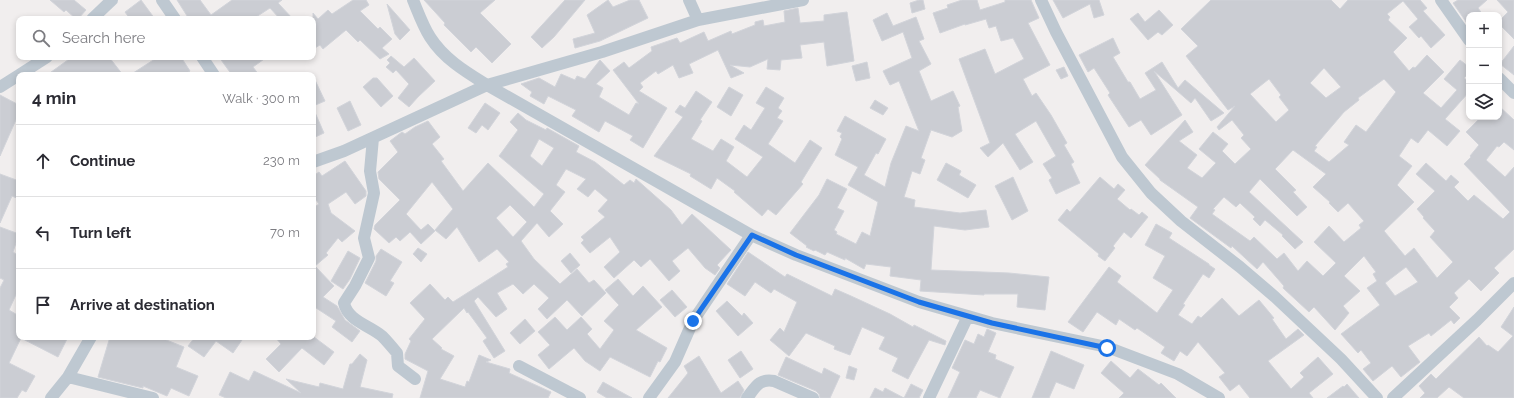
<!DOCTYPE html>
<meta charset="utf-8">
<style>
:root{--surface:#fff;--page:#f2f2f3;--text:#2b2b33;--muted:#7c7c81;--line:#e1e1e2}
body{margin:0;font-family:Raleway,sans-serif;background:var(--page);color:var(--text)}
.controls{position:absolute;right:12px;top:12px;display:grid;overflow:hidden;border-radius:8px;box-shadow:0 2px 6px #0003}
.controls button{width:36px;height:36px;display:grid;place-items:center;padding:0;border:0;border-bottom:1px solid var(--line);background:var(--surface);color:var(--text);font:20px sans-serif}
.stop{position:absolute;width:12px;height:12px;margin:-9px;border:3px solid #1a73e8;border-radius:50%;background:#fff}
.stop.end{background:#1a73e8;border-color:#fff;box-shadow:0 1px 4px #0008}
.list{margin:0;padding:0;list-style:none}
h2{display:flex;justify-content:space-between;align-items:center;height:52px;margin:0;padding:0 16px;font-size:17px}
h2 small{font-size:13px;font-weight:400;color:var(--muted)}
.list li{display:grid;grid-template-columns:26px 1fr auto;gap:12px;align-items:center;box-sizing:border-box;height:72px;padding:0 16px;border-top:1px solid var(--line)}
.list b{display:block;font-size:15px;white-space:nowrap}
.list em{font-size:13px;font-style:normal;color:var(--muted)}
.icon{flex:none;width:22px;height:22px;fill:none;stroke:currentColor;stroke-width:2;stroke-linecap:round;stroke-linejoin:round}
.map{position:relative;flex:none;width:1514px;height:398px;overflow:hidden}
.search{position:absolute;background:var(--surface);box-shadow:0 2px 6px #0003;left:16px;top:16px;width:300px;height:44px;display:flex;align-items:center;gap:10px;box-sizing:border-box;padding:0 14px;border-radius:8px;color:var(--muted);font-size:15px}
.panel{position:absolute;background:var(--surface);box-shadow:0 2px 6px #0003;left:16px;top:72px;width:300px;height:268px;border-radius:8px}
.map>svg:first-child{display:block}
.building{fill:#cbcdd3;stroke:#d2d4da;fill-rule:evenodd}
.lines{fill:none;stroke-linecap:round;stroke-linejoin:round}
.minor{stroke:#bec8d1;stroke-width:12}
.route{stroke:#1a73e8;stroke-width:5}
</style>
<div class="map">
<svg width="1514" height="398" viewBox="0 0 1514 398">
<rect width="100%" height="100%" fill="#f1eeee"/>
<path class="building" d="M50 0H74L86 10 78 19H76L66 10 64 12Z
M141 0 155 19H130L125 12Z
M177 0H200L211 15 232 0H282L278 3 293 19H280L270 8 253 19H189Z
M353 0H366L369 5 360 11 378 29 380 27 392 39 382 48 389 54 380 59 360 40 358 42 346 30 323 49 320 45 313 49V13L318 19 328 10 332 14Z
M424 0H495L480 13 511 44 492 63 476 47 471 52 444 25 445 23Z
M565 0H585L554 37 542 48 531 37Z
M608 0 613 7 630 0H639L648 18 600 41 575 48 573 39 595 33 587 15Z
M919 0H923L925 9 912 13 910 3Z
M962 0H977L980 10 1005 2V0H1031L1039 18 1028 23 1050 65 1023 79 1032 96 1036 93 1051 115 1067 143 1064 145 1074 162 1071 164 1080 183 1056 194 1049 180 1052 178 1043 164 1056 156 1036 121 1015 134 1033 162 1020 170 1003 143 988 157 980 148 990 143 959 59 985 49 995 74 1024 59 1013 38 1001 41 996 26 989 28 986 19 965 25V24L940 33 933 13 948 8 947 5Z
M1053 0H1099L1104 15 1094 18 1090 4 1063 18Z
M1211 0H1331L1340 9 1348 0H1420L1427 8 1423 11 1445 35 1431 48 1421 36 1419 38 1409 27 1418 19 1403 1 1387 14 1390 17 1388 20 1407 38 1393 52 1409 71 1413 67 1415 68 1427 55 1444 72 1423 93 1441 108 1457 90 1444 79 1460 60 1469 67V73L1464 78 1469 82V92L1445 119 1460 131 1447 146 1428 130 1418 143 1411 138 1399 156 1412 166 1397 185 1414 202 1384 231 1405 256 1414 248 1437 278 1453 262 1430 237 1435 231 1423 218 1424 217 1417 209 1435 191 1416 174 1426 163 1446 181 1451 175 1459 182 1454 187 1468 201 1474 195 1503 219 1510 212 1464 164 1471 157 1470 156 1479 145 1466 132 1481 117H1499V106L1514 120V150L1504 142 1499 147 1497 146 1486 160 1505 177 1514 167V249L1494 268 1499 273 1481 291 1469 279 1454 293 1458 298 1449 307 1460 318 1454 324 1451 320 1431 336 1429 333 1408 346 1420 362 1401 377 1392 366 1373 381 1363 369 1371 363 1361 350 1358 353 1341 334 1380 305 1367 288 1377 281 1373 274 1376 272 1364 256 1344 276 1360 291 1343 306 1349 313 1335 330 1314 307 1309 312 1283 288 1284 286 1263 262 1257 269 1232 246 1231 248 1190 218 1198 207 1160 180V179L1145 165 1185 120 1193 132 1179 141 1197 155 1187 168 1202 178 1216 163 1199 149 1213 132 1228 144 1222 151 1235 164 1251 149 1241 138 1244 135 1232 120 1219 130 1217 127 1235 106 1228 110 1186 56 1198 46 1181 29ZM1324 68 1341 87 1326 98 1310 83ZM1269 79 1281 95 1279 97 1289 110 1276 122 1250 94ZM1384 79 1396 92 1366 132 1356 125 1344 142 1349 145 1329 162 1314 151 1317 147 1315 146 1344 112 1359 100 1358 98ZM1293 150 1326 174 1313 187 1330 202 1329 203 1338 212 1348 203 1364 221 1359 225 1361 228 1344 242 1329 226 1314 242 1336 263 1323 276 1307 261 1298 271 1284 253 1277 259 1254 237 1250 241 1212 214 1215 210 1213 209 1224 197 1236 207 1240 203 1255 217 1253 219 1260 226 1265 220 1283 235 1282 236 1295 249 1303 242 1249 192 1260 179 1297 216 1307 207 1293 192 1296 190 1275 169ZM1406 267 1418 282 1395 296 1385 283Z
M1458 0H1487L1478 8 1483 15H1469V26L1453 3Z
M1497 0H1514V39L1499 24V21L1508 12Z
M387 4 410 30 400 40 395 34Z
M798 8 800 23 824 21V15L847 12 854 61 827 66 824 42 800 45 802 58 781 60 780 70 767 69 768 59 750 67 730 65 744 73 731 78 718 50 689 64 693 73 679 78 673 65 658 74 656 71 640 83 643 87 639 91 667 108 643 148 630 140 633 136 605 121 599 132 572 116 576 110 548 96 544 104 530 96 532 92 521 84 539 78 555 87 561 74 575 80 577 76 585 79 600 60 610 71 596 84 603 88 599 97 629 115 636 103 639 104 613 70 624 62 629 68 652 51 651 47 677 38 680 43 704 32 708 41 731 31 732 34 755 25V22L763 20 764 26 785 22 784 11Z
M1159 10 1173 25 1162 35 1158 32 1148 40 1130 19 1138 13 1145 22Z
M887 13 893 26 916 17 924 39 919 41 931 64 919 71 931 101 953 91 960 106 958 107 962 131 952 137 931 130 921 158 925 160 920 174 912 171 904 197 915 200 914 207 960 213 986 210 989 227 965 230 934 226 931 270 1009 273 1049 277 1045 310 1017 307 1018 294H984V295L920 291 921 280 890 276 891 267 866 264 864 269 845 258V260L827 252 825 255 815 250 814 251 806 247 807 246 790 233 819 195 827 179 847 189 837 208 844 211 834 230 837 232 836 234 856 244 862 232 870 236 878 202 848 185 858 167 835 155 842 139 840 137 842 133 837 131 845 116 886 139 878 154 876 153 864 175 885 187 891 163 906 126 919 131 899 81 890 85 883 71 912 58 903 32 882 41 873 20Z
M1113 38 1120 53 1113 57 1128 82H1130L1140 99 1156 90 1145 73 1162 62 1178 88 1185 80 1224 113 1211 121 1195 98 1191 103 1154 71 1182 115 1151 135 1141 120 1129 127 1108 95 1110 93 1094 68 1088 72 1079 55Z
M1514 46V75L1500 64Z
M391 56 404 67 414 58 435 81 418 97 409 107 398 98 409 84 396 70 393 73 386 67 390 63 387 60Z
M72 57H109L123 75H47Z
M158 57H181L190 71 184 75H130Z
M219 57H267L253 67 259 75H232Z
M867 62 870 78 856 81 852 66Z
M1064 67 1068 76 1061 79 1056 70Z
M313 76 325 101 313 106Z
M373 78H377L393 96 381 107 363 87Z
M729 87 743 95 731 116 717 107Z
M766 87 784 98 778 108 782 111 777 118 783 121 768 144 795 163 810 140 822 148 801 182 803 184 776 215 768 209 762 216 734 192 735 191 717 178 711 189 690 176 691 174 654 156 683 117 675 112 680 105 685 108 696 91 712 102 700 120 702 121 691 139 713 151 721 139 734 147 726 161 747 177 763 157 735 139 744 125 751 130 765 108 756 103Z
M0 95 19 105V113L0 156Z
M875 100 888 108 883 115 870 108Z
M350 101 361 125 348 131 337 108Z
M485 103 500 113 488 130 482 125 476 133 468 128Z
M313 108 324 133 313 138Z
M518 113 526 120 546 130 547 128 579 146 576 152 595 162 624 185 630 180 634 183 636 179 671 210 682 225 692 214 731 250 717 265 720 268 715 275 705 268 688 248 672 261 680 271 669 281 650 259 641 267 634 260 614 278 604 267 620 252 610 237 590 253 581 243 584 240 581 237 605 217 598 211 608 200 595 189 588 197 577 189 586 179 566 169 556 185 565 192 550 211 563 224 549 237 537 223 521 241 534 259 560 284 577 269 589 283 594 280 606 293 582 316 567 300 547 319 538 309 549 298 534 284 523 294 513 284 497 293 507 309 496 317 478 297 474 301 505 351 494 358 483 341 487 338 468 312 467 313 464 308 432 339 442 348 441 349 454 356 440 379 465 387 467 381 469 382 479 355 491 360 486 362 510 369 509 373 551 392 548 398H420L428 371 405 359V354L411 341 409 339 425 319 410 303 430 284 445 300 448 297 453 302 508 267 506 264 509 262 497 249 479 262 457 227 446 239 435 230 453 209 432 182 406 214 421 230 428 224 435 231 421 244 410 232 400 241 396 237 389 243 374 229 375 225 400 200 379 179 378 172 398 152 390 141 402 132 405 134 415 127 428 121 440 137 432 144 444 159 441 161 463 191 488 163 534 207 544 194 499 156 518 130 510 122ZM539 139 554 148 542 166 530 156ZM510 205 527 222 513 237 496 218Z
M345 161 366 191V196L355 204 346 192 328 204 331 213 355 231 342 242 338 238 326 253 328 255 315 266 334 286 323 297 337 306 345 320 360 331 352 342 332 327 336 321 313 306V208L319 204 313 196V176L319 172 322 176Z
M946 163 961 171 959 175 976 185 968 198 937 180Z
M0 174 19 181V199L12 196 0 223Z
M1013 177 1028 211 1012 220 995 186Z
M1100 177 1114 189 1118 184 1125 190 1117 199 1130 210 1131 209 1139 215 1142 212 1148 217 1131 238 1124 232 1113 246 1115 248 1105 261 1098 256 1099 254 1058 220 1067 209 1070 212Z
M1156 224 1172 233 1169 238 1209 264V265L1215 269 1209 278 1203 274 1183 304 1185 305 1178 315 1192 324 1198 316 1201 318 1222 298 1239 316 1259 300 1274 318 1272 319 1286 339 1298 329 1304 335 1268 361 1291 389 1304 377 1300 373 1318 357 1333 374 1309 393 1313 398H1250L1239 384 1230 391 1219 377 1225 373 1198 342 1187 356 1180 351 1174 361 1161 353 1165 347 1137 328 1135 330 1119 319 1116 325 1097 312 1083 332 1068 322 1109 267 1121 276 1117 282 1157 313 1173 290 1153 278 1165 256 1145 245Z
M0 227 19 234 13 252 19 256V288L9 310 19 316V337H68L58 357 21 338 9 363 35 376 26 392 22 390 17 398H0V288L4 280 0 278Z
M418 248 427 254 421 262 413 254Z
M381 249 402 262 390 281 394 283 386 296 365 283 376 261V256Z
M348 251 360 258 350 279 343 289 331 281Z
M748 252 785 277 787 274 832 296 835 289 851 296 890 314 913 327 914 325 946 341 945 345 929 340 908 379 892 371 898 358 879 349 885 337 862 327 850 355 834 349 835 346 806 333 789 356 770 340 780 328 784 332 797 302 774 289 771 293 755 282 745 296 727 284Z
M570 253 580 265 571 273 561 261Z
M618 279 633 296 643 286 662 307 636 330 667 348 660 362 658 361 650 377 610 357 600 371 585 361 574 348 549 369 538 355 550 345 538 332 555 317 567 330 581 317 592 329 587 334 600 349 614 330 604 321 619 305 605 290Z
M672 290 687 307 675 317 660 300Z
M727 301 742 316 744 313 753 323 738 336 716 311Z
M1514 307V398H1464L1449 387 1437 398H1420L1425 393 1419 386 1431 374 1436 379 1479 337 1487 346 1488 345 1498 352 1513 336 1501 327Z
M525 319 535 331 520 344 510 333Z
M987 329 996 333 988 352 996 355 995 359 1014 367 1000 398 980 390 976 398H948L960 372 952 368 965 340 974 344 978 334 984 337Z
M110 337H159L184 347 176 367 198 376 189 396 171 388 167 396 143 386V388L98 377Z
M195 337H244L233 353 216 341 204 357 188 346Z
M275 337H314L334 352 324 365 302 348 279 372 266 359 281 344Z
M741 351 753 369 740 378 728 360Z
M1051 351 1084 365 1074 389 1056 382 1049 398H1032Z
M360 354 367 360 360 387 393 394 392 398H226L219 395 230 372 249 381 254 371 301 393 286 379 319 387 320 383 343 389 350 364H352Z
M699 356 721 393 738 381 744 390 740 398H668L688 373 684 366Z
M786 357 822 374 824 368 840 376 830 398H820L819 394 816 391 778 375Z
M1111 361 1130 378 1138 369 1159 385 1161 383 1176 398H1119L1124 393 1101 373Z
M849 366 857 369 854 380 846 378Z
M603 382 632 398H607L597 392Z
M911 384 923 390 919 398H870L875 388 883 392 885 388 904 398Z
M1347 384 1359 398H1327L1343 386 1344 387Z"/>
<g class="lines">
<path class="minor" d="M162 0 175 19
M413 0C418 12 423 26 430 37 444 59 466 72 487 85L751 235 796 255 919 302 992 323 1107 347 1178 374 1219 398
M689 0 698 20
M1041 0 1056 32 1122 157 1151 193 1181 221 1240 267 1275 297 1341 359 1377 398
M1441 0 1469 40
M92 19 112 0
M202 57 214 75
M19 75 47 57
M1499 78 1514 93
M0 87 19 75
M373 138 370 171 374 193 364 238 369 258 355 286 344 303C348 321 369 325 382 336 387 341 392 347 397 353L398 366 415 379
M313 162 344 151 487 85 602 52 698 20 803 0
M519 366 580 398
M68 377 153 398
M51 398 68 377 91 337
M649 398 675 362 693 321 751 235
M747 398C755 388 759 378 774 381L813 398
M929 398 968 316
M1393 398 1477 320 1514 283"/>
</g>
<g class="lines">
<path class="route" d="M693 321 752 235 796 255 919 302 992 323 1107 348"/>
</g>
</svg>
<div class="controls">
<button>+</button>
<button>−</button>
<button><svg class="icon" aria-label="layers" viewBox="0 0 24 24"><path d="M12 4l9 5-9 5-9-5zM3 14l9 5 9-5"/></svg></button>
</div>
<div class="stop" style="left:1107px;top:348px"></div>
<div class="stop end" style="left:693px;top:321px"></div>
<div class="search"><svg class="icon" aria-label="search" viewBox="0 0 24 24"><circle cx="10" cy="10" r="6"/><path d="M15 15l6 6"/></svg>Search here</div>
<section class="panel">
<h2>4 min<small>Walk · 300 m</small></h2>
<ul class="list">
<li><svg class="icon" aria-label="ahead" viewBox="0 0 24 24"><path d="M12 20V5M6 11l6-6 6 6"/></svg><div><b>Continue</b></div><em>230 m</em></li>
<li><svg class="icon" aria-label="left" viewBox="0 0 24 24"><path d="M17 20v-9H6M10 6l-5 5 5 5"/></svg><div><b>Turn left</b></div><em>70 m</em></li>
<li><svg class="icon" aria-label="arrive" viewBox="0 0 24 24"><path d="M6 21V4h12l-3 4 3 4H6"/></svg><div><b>Arrive at destination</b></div></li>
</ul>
</section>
</div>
